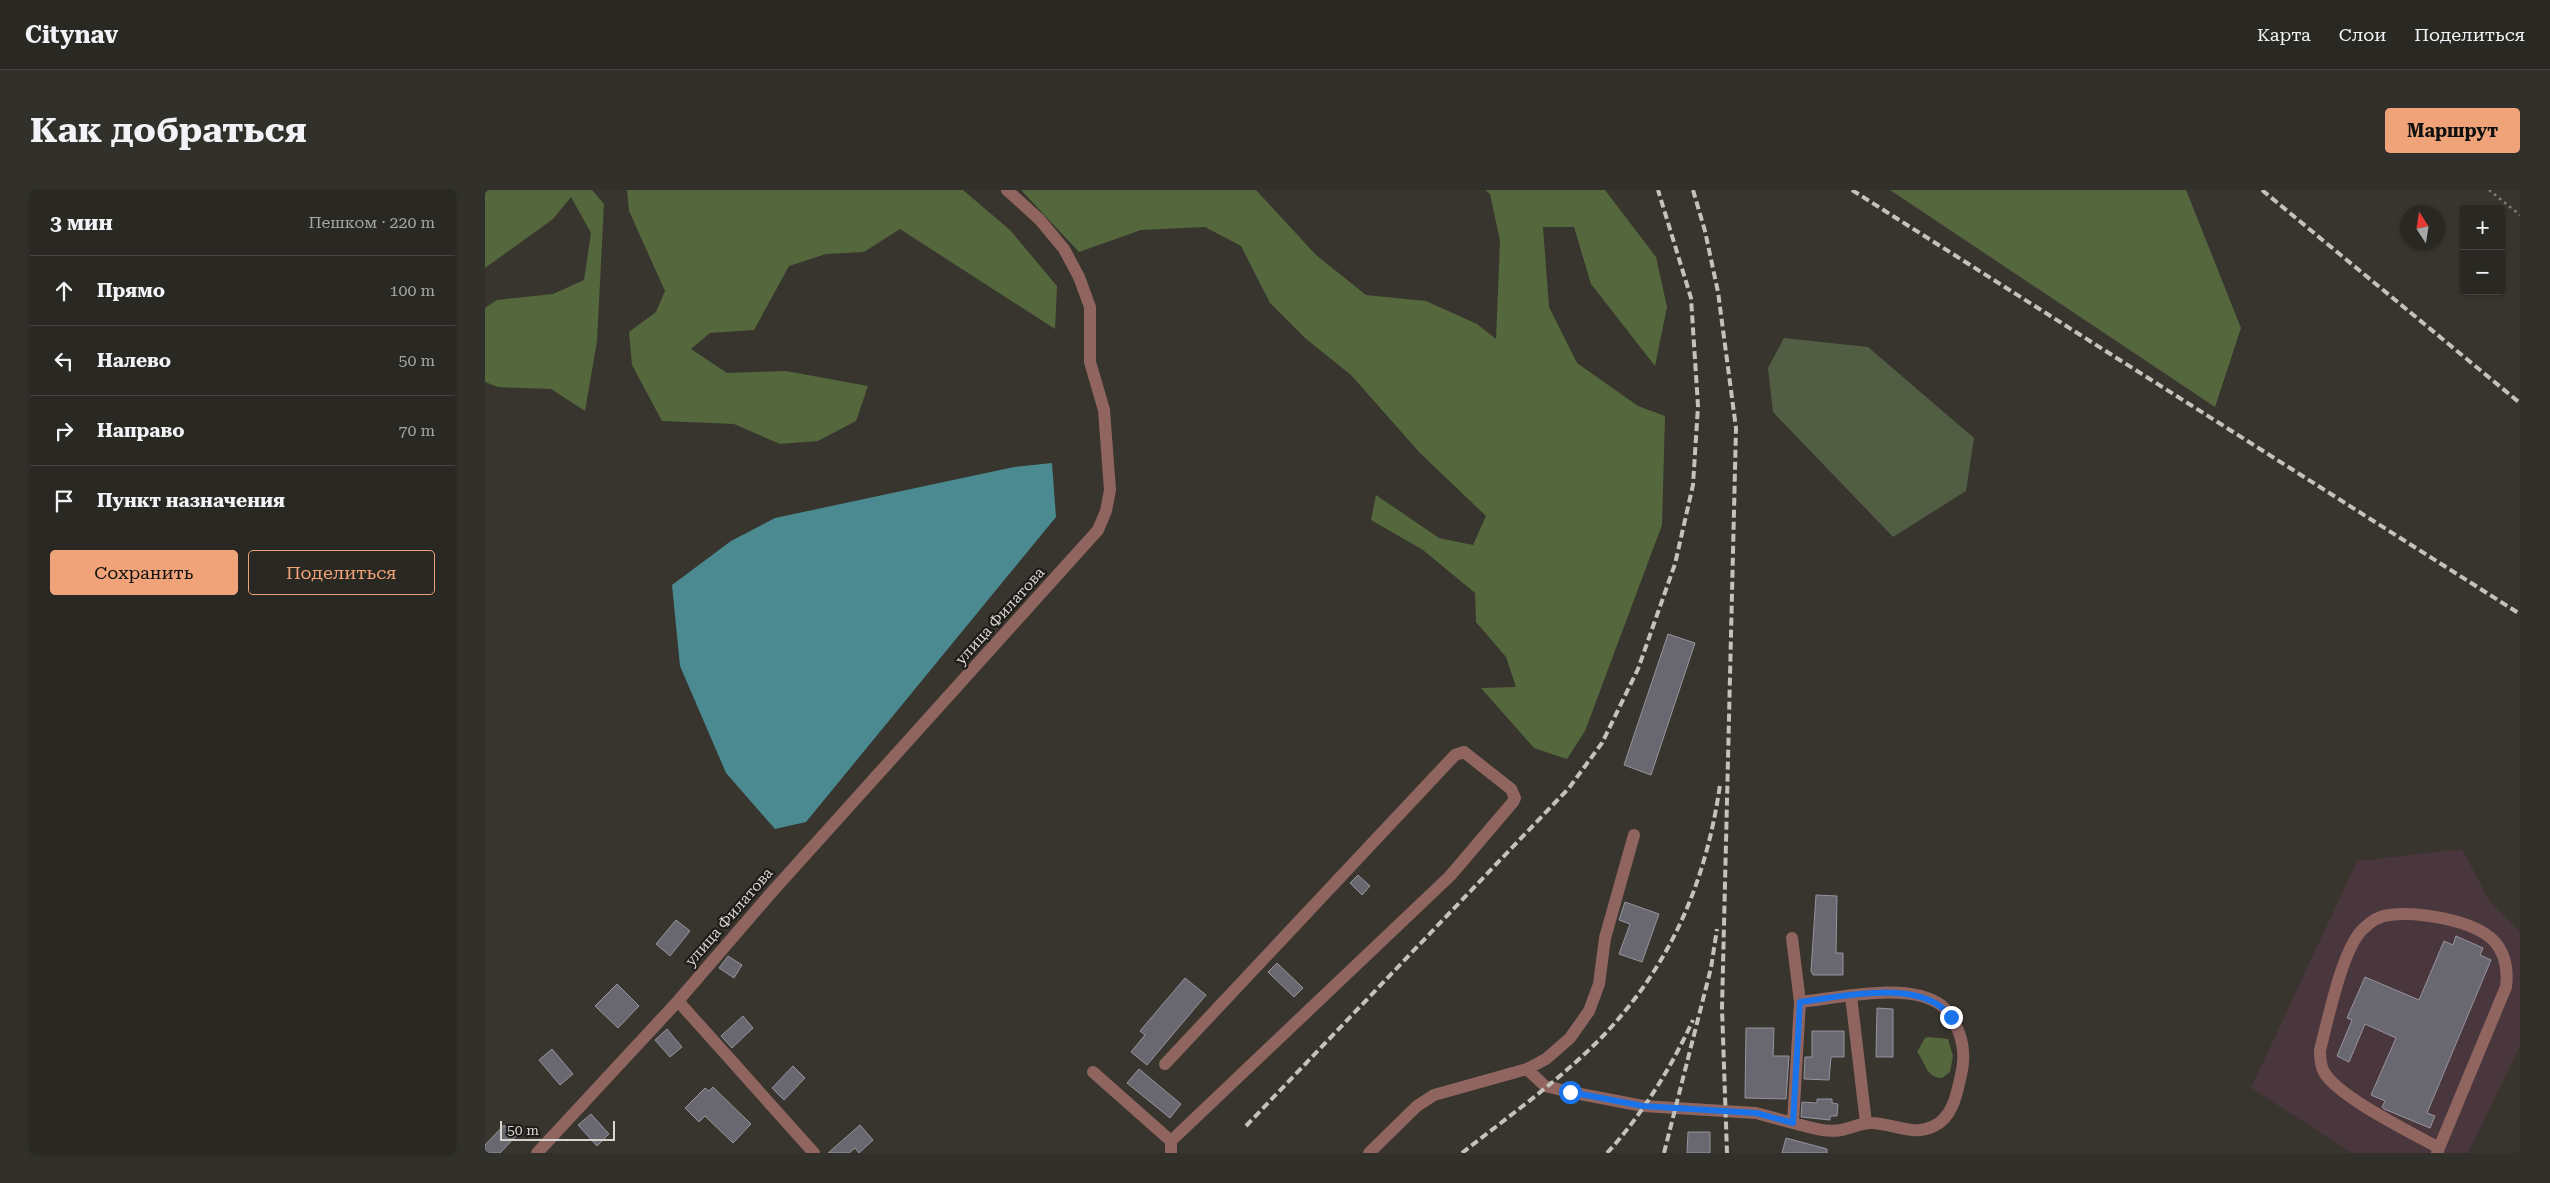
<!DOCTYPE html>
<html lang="ru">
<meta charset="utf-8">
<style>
:root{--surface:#292822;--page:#31302a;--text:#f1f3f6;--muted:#a5a6a5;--line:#454440;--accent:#f0a378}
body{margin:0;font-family:"Roboto Serif",serif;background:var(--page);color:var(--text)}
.controls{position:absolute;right:15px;top:15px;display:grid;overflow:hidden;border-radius:5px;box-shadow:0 1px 4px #0004}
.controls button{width:45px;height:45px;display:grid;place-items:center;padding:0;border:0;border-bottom:1px solid var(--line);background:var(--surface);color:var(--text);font:25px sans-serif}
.compass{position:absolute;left:1915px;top:15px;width:45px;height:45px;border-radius:50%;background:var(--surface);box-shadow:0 1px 4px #0004;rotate:348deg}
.scale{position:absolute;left:15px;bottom:12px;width:115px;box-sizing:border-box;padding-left:5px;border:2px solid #d7d5d0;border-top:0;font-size:14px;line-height:18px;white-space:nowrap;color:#d7d5d0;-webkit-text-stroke:4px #1e1c19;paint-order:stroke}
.stop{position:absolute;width:15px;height:15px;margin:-11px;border:4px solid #1a73e8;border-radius:50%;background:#fff}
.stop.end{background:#1a73e8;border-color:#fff;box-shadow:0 1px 5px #0008}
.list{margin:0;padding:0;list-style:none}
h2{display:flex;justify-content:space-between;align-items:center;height:65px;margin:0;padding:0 20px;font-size:21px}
h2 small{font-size:16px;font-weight:400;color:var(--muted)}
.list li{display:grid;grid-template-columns:32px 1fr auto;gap:15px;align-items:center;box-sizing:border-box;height:70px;padding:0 20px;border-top:1px solid var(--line)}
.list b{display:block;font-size:19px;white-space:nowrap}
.list em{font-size:16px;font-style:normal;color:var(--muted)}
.actions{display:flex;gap:10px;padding:15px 20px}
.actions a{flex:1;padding:11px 0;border:1px solid var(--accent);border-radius:5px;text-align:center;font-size:18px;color:var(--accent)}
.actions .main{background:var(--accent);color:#111}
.icon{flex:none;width:28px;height:28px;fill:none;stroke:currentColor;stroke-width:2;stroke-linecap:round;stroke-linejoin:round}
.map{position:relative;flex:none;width:2035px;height:963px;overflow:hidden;border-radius:5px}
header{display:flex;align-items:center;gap:30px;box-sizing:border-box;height:70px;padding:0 25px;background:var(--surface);border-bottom:1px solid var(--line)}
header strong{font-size:24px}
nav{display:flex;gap:28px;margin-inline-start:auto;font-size:18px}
.intro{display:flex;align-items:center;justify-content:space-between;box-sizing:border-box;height:120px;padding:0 30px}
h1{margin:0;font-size:35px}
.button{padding:12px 22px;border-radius:5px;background:var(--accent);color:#111;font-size:18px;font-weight:700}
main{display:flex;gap:30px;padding:0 30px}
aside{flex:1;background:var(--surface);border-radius:5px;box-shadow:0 1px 4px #0004}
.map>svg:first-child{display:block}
.industrial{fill:#4a363d}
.green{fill:#525e43}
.forest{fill:#55673d}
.water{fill:#4a8a90}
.building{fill:#696770;stroke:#96949e}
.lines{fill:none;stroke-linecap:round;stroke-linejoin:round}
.path{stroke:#817f78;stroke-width:2.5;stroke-dasharray:2.5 4;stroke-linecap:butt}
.minor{stroke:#90655f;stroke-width:12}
.rail{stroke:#c4c2bc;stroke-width:4;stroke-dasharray:8 4;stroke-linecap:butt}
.route{stroke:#1a73e8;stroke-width:6}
.labels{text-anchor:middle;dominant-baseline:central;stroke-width:4.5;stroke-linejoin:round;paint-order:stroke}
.street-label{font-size:15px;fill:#d7d5d0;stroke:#1e1c19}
</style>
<header>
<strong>Citynav</strong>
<nav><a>Карта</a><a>Слои</a><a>Поделиться</a></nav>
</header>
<div class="intro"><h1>Как добраться</h1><a class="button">Маршрут</a></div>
<main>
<aside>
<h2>3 мин<small>Пешком · 220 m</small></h2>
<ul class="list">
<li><svg class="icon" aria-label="ahead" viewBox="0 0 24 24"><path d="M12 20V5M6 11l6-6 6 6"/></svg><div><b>Прямо</b></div><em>100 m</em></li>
<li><svg class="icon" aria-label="left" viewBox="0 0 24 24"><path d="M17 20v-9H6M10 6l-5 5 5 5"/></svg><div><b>Налево</b></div><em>50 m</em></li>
<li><svg class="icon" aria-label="right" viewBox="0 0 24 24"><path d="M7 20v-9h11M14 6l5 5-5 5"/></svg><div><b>Направо</b></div><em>70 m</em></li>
<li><svg class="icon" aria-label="arrive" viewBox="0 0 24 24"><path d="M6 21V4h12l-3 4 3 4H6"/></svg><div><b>Пункт назначения</b></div></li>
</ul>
<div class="actions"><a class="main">Сохранить</a><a>Поделиться</a></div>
</aside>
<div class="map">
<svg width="2035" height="963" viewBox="0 0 2035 963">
<rect width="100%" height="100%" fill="#37352d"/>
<path class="industrial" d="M1977 659 2005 712 2035 742V856L1983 963H1867L1766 898 1872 671Z"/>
<path class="green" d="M1299 148 1383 157 1489 248 1481 301 1408 347 1288 222 1283 178Z"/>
<path class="forest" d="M0 0H107L119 14 112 151 100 221 66 199 13 197 0 192V118L12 110 68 104 99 90 106 43 86 7 68 29 0 78Z
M142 0H478L525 40 572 96 570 139 415 39 379 62 341 64 304 76 269 140 225 143 206 159 242 183 301 181 383 196 371 231 333 251 295 254 249 234 177 231 147 175 144 142 171 122 180 101 144 21Z
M536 0H771L831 65 881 105 941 111 992 134 1011 149 1015 51 1005 4 1000 0H1120L1171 67 1182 117 1170 176 1106 94 1089 37H1058L1064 117 1092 173 1153 216 1180 226 1177 335 1100 541 1082 569 1049 558 996 498 1031 497 1021 467 991 432 990 403 938 360 886 330 891 305 954 348 988 355 1001 326 935 263 866 185 820 148 785 113 756 56 720 37 656 40 594 62Z
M1405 0H1701L1756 138 1730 217Z
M1444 847 1463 849 1468 866 1465 882 1457 888C1441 888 1441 873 1432 862L1440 848Z"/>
<path class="water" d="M567 273 571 327 321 632 290 639 241 583 195 476 187 395 246 351 290 328 529 277Z"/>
<path class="building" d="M1183 444 1210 453 1166 585 1139 575Z
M873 685 885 696 877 705 865 693Z
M1331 705 1352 706 1351 763H1358V785H1328L1326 781Z
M1140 712 1174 724 1157 772 1134 764 1145 734 1134 730Z
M191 730 205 741 185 766 171 754Z
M1971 746 1998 758 1995 765 2006 770 1942 923 1950 926 1945 938 1899 919 1897 917 1900 911 1886 905 1911 848 1880 834 1864 872 1852 866 1867 830 1862 828 1880 787 1934 810 1959 751 1968 755Z
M243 766 257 775 249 788 234 778Z
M792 773 818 798 809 807 783 782Z
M700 788 721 805 662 875 646 862 660 845 655 841Z
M132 794 154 816 133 838 110 816Z
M1392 818 1408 819V867H1391Z
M258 826 268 838 247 858 236 846Z
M1261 838H1289L1288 866H1304L1301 909 1260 908Z
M182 839 197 857 185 867 170 850Z
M1327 841H1359V867H1346L1344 890 1319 889 1320 867H1327Z
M67 859 88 884 75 895 54 870Z
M308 876 320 888 299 910 287 898Z
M654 879 696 914 685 928 642 893Z
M228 897 266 934 248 953 220 926 214 932 200 918 220 898 224 901Z
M1332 909H1347V913L1353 914 1352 926H1345V930L1316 927 1317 912 1332 913Z
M106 924 124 944 112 956 93 935Z
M19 935 31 946 15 963H0V955Z
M375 935 388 950 374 963 370 958 364 963H343Z
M1203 942H1225V963H1202Z
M1301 948 1342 959V963H1297Z"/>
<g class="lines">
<path class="path" d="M2004 0 2035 25"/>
<path class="minor" d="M1307 748 1315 812
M1366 806 1381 933
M193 811 329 963
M680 874 970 565 979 562 1026 599 1030 608 1028 612 965 686 686 951V963
M1042 879 1060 896 1085 902 1158 916 1271 923 1308 933 1315 812C1353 808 1424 791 1456 815 1464 821 1469 832 1473 840 1479 855 1480 869 1476 885 1472 903 1468 927 1449 936 1427 947 1408 933 1386 933 1376 933 1366 938 1356 940 1340 943 1324 937 1308 933
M608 882 686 951
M52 963 193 811 286 703 613 340 621 321 625 300 619 220 605 172V117L594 87 579 59 555 30 522 0
M884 963 932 916 949 905 1042 879 1061 869 1085 848 1104 821 1114 794 1120 748 1149 645
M1952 963 1954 958 2021 797C2023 780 2021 764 2009 751 1989 730 1932 721 1904 725 1894 726 1885 732 1878 739 1857 759 1843 830 1835 860 1835 867 1835 875 1839 882 1853 907 1927 943 1954 958"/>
<path class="rail" d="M1208 0 1220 41 1233 102 1251 238 1237 818 1242 963
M1367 0 2035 424
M1777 0 2035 213
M761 936 1084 598 1117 553 1153 479 1190 374 1208 295 1213 216 1206 108 1173 0
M977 963C1024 926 1075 890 1117 847 1186 775 1221 692 1235 595
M1122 963C1157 925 1186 878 1208 830
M1179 963 1226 778 1232 739"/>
</g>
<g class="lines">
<path class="route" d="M1085 902 1158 916 1271 923 1308 933 1315 812C1357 807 1437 787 1466 827"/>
</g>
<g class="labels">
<g class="street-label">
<text transform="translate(515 426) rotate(-48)">улица Филатова</text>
<text transform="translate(244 727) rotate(-49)">улица Филатова</text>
</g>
</g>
</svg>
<div class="controls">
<button>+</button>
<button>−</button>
</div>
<svg class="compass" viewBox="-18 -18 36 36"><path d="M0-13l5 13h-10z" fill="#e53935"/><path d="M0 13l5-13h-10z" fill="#a5a6a5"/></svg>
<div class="scale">50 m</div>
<div class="stop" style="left:1085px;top:902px"></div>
<div class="stop end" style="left:1466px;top:827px"></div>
</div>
</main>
